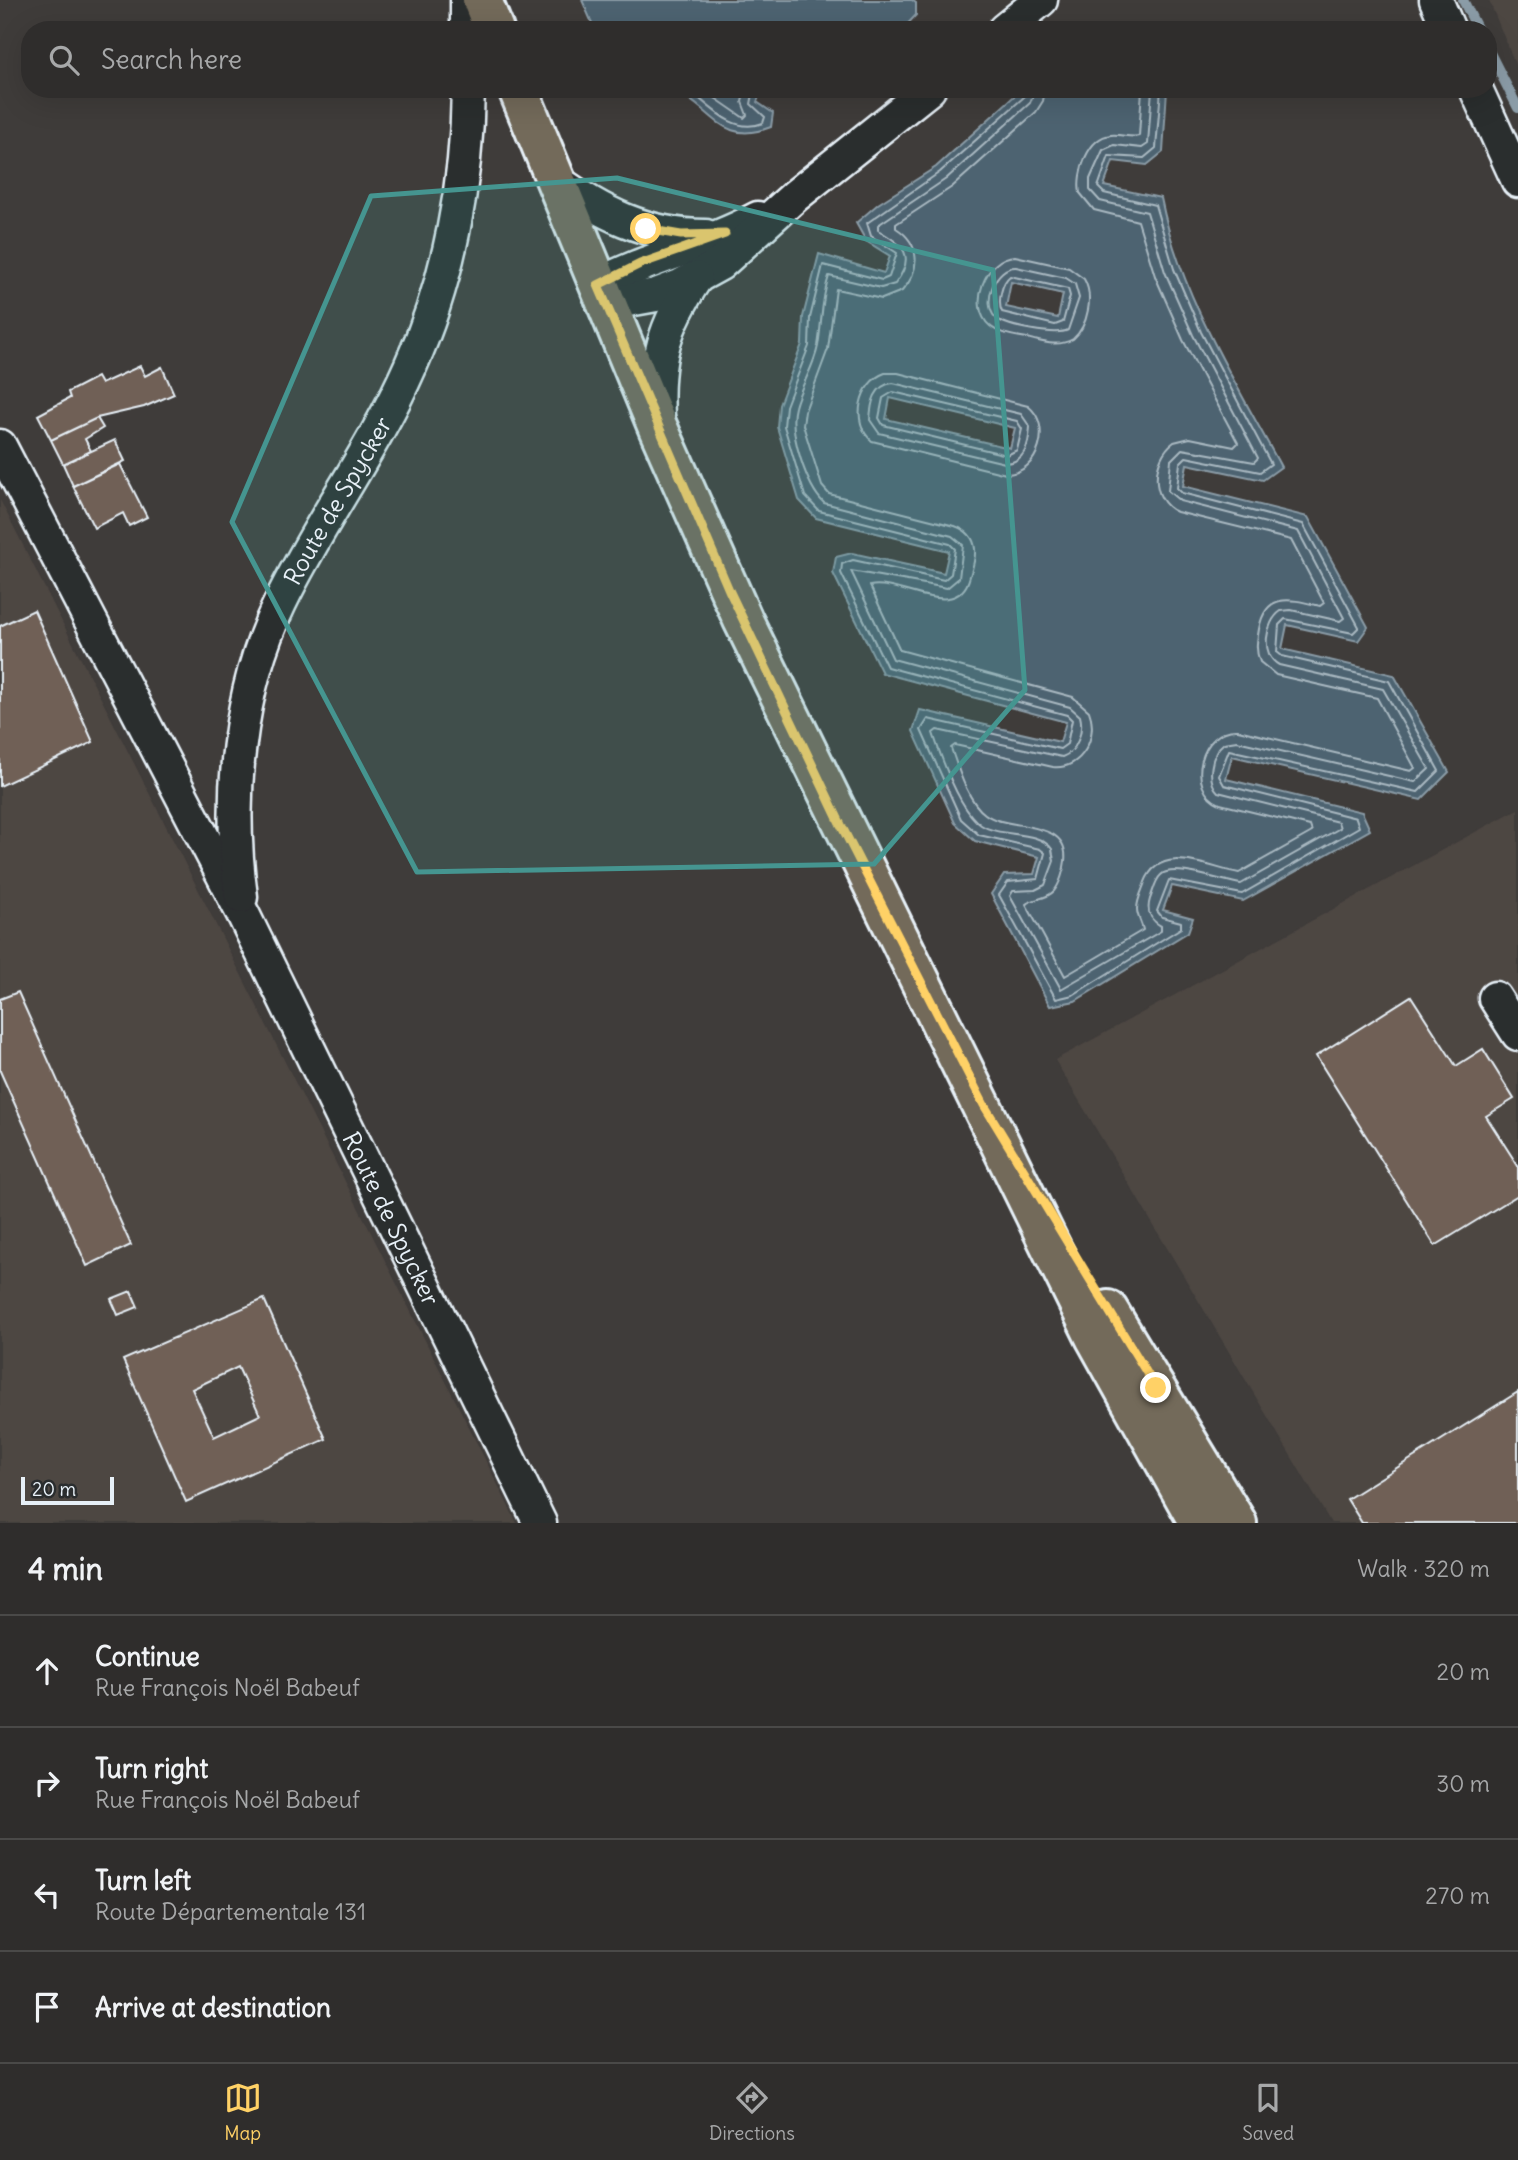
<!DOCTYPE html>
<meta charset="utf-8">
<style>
:root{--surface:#2f2d2c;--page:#3b3938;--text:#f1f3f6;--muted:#a7a8a9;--line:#4a4948;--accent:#ffd166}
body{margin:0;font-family:Delius,sans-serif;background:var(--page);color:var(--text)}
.scale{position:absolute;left:21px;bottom:18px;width:93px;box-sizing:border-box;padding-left:7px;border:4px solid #e8f1f8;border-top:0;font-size:19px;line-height:24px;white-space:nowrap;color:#e8f1f8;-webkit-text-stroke:5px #2a2d2e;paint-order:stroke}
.stop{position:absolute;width:21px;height:21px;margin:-16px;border:5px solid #ffd166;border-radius:50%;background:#fff}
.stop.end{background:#ffd166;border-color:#fff;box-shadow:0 2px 7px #0008}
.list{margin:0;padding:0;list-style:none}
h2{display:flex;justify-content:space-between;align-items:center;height:91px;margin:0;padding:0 28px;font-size:30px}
h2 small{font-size:23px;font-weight:400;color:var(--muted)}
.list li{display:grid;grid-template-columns:46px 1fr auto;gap:21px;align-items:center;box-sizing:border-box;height:112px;padding:0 28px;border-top:2px solid var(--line)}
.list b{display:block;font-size:26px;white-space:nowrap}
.list p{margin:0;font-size:23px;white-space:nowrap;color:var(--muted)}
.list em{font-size:23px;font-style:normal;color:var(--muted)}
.icon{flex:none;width:38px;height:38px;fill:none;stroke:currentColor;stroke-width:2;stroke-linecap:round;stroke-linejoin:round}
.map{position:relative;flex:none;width:1518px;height:1523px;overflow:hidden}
.search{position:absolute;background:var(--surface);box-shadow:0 7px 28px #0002;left:21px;right:21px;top:21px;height:77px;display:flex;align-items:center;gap:18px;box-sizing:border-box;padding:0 24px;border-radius:28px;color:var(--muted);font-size:26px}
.sheet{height:539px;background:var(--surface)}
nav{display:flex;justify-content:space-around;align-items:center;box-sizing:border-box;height:98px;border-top:2px solid var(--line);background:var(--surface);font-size:19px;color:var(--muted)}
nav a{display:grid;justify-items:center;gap:4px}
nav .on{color:var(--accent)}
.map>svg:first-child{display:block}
.built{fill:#4e4743}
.water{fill:#4d6471;stroke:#8b9ca7;stroke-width:2;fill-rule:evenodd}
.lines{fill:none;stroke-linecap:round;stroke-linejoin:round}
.shore{stroke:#aab9c2;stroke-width:2}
.stream{stroke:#8b9ca7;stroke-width:10}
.building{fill:#706057;stroke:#e8f1f8;stroke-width:2;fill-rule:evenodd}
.minor-casing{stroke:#e8f1f8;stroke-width:37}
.major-casing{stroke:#e8f1f8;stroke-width:44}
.minor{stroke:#2a2d2e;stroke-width:32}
.major{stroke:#736b5a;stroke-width:38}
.route{stroke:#ffd166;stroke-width:9}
.marked{fill:#459590;fill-opacity:0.2;stroke:#459590;stroke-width:5;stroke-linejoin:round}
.labels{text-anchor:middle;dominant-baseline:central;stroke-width:5;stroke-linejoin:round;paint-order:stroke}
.street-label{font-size:24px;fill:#e8f1f8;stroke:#2a2d2e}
</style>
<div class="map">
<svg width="1518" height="1523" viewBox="0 0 1518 1523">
<rect width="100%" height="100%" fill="#3f3c3a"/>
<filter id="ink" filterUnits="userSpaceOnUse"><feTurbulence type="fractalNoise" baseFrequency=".0143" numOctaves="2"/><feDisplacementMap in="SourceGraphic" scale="14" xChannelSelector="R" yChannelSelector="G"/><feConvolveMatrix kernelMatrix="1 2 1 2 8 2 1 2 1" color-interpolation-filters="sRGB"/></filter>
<g filter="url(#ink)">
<path class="built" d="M1489 0H1518V71Z
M0 500 204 901 517 1523H0Z
M1518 809V1523H1331L1055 1060Z"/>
<path class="water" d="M582 0H912L916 3V15L902 30H595Z
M672 89H762L757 102 773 113 771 127C720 147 713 107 672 89Z
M1022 89H1167L1163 152 1147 165 1113 161 1104 186 1161 198C1180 295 1235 381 1281 467L1263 480 1187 464 1183 486 1308 517 1368 627 1358 641 1287 625 1282 649 1394 675 1449 772 1421 800 1232 756 1226 779 1362 812 1370 830 1243 901 1172 886 1163 910 1193 918 1188 932 1075 1001 1050 1006 991 894 1004 875 1034 874 1039 857 975 841 955 823 913 731 920 710 1060 742 1066 722 882 673 833 573 836 557 852 553 944 573 949 551 816 518 799 500 777 427 779 405 802 344 803 317 819 254 884 273 890 256 866 241 856 223 878 204 936 167ZM1011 282 1063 294 1058 318 1006 307ZM890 398 1015 428 1010 448 886 419Z"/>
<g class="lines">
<path class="shore" d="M688 89C711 107 733 135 763 123L765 117 751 104 754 89
M702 89 744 118 747 115 742 102 745 89
M1026 89 1024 97 940 172 867 223 871 236 897 253 889 277 882 280 823 265 810 318 809 346 786 406 784 426 805 496 819 511 950 544 955 549 951 574 944 580 853 560 842 564 841 573 887 667 1067 715 1072 720 1067 744 1060 749 928 719 921 730 961 819 979 835 1040 849 1045 853 1038 879 1008 882 999 895 1056 999 1073 995 1181 928V922L1162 917 1157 911 1169 880 1242 894 1359 827 1356 818 1224 785 1219 776 1229 750 1418 792 1439 771 1389 681 1282 656 1277 652 1279 625 1285 619 1353 633 1359 627 1303 524 1182 493 1177 488 1180 463 1186 457 1260 472 1271 464 1201 332 1174 269 1155 205 1104 193 1098 187 1109 156 1144 158 1156 148 1161 89
M1035 89 1030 103 946 179 878 225V230C903 245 917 255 895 284L881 288 829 276C821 300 822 322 818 346 814 367 800 387 795 407 788 432 807 487 824 503L952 536 963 545 959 578 947 588 851 571 893 659 1070 707 1080 716C1084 731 1077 752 1062 757L937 730 933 733C941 757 960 811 981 825 1001 838 1037 829 1052 849L1054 861 1045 885 1035 890 1013 891 1010 896 1061 989 1161 931V926C1150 920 1146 912 1150 899 1153 892 1155 880 1161 875 1173 863 1224 882 1241 884L1340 828 1338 822 1218 792C1206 780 1211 753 1224 743L1237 741 1415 782 1429 769 1383 689 1279 665C1260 655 1265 622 1281 611L1291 610 1340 621 1344 618 1298 531 1180 501 1168 491 1171 460 1182 449 1254 462 1258 458 1193 335 1165 272 1147 212 1100 201 1090 190V179L1103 150 1114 145 1142 148 1148 144 1152 89
M1045 89 1043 101 1036 112 952 187 896 224V228C921 244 921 270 902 291L882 299 836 289 828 349 805 411 803 425 822 486 829 494 955 526C966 530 974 537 975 549 976 558 973 567 970 576 958 624 900 579 870 586L900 650 1073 697 1089 711C1099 736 1082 770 1053 767L955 745 951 748C958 768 968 802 985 814 1006 831 1070 818 1065 861 1064 870 1060 884 1054 891 1046 900 1033 898 1026 904L1065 976 1143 930C1142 923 1137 917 1137 909 1137 900 1142 891 1145 882 1160 842 1209 868 1239 873L1312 832 1310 826 1220 804C1185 790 1200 728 1238 730L1411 771 1415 768 1377 698 1276 675 1260 662C1255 650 1257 641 1259 629 1266 591 1291 599 1320 606L1324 603 1291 540 1177 512C1149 500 1152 458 1174 442L1190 438 1234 447 1238 443 1183 340 1155 276 1138 221 1094 210 1080 193C1076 173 1088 137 1111 135 1121 134 1130 138 1139 136L1142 89
M1015 256 1069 268 1084 279C1094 296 1088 326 1073 339 1059 347 1046 343 1031 339 1018 336 1000 335 990 326 967 307 985 257 1015 256Z
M1016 267 1066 278 1075 284 1079 298 1068 330C1057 336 1004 327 995 317 981 302 996 266 1016 267Z
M1010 276 1068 289 1070 296 1063 322 1055 325 1002 312C997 302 1002 282 1010 276Z
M885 373H898L1028 406C1053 425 1039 474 1006 474L872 441C850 423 859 382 885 373Z
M893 383 1021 414 1030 427C1029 444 1025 463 1005 463L879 433 870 420C871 403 874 385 893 383Z
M893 392 1017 421 1022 429 1017 450 1007 455 883 425 879 418 883 398Z"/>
<path class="stream" d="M1463 0 1478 30
M1488 49 1518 108"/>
</g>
<path class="building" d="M140 366 145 376 162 367 174 394 144 407 97 418 51 440 38 415 70 398 68 392 97 377 101 384Z
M97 418 103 428 85 439 91 451 63 464 51 440Z
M115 440 125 461 73 486 63 464Z
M120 464 147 517 129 526 123 513 94 528 73 486Z
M34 610 93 742 0 786V626Z
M18 992 131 1245 87 1266 0 1071V999Z
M1411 996 1456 1066 1483 1049 1514 1099 1486 1116 1518 1166V1195L1435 1246 1316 1056Z
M131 1291 138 1307 118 1315 111 1299Z
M264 1299 326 1439 186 1502 123 1360ZM238 1367 260 1415 214 1437 192 1389Z
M1518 1392V1523H1362L1347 1499Z"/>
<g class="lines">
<g class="minor-casing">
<g id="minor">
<path d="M467 0V30"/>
<path d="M1436 0 1449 30"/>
<path d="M1004 30 1041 0"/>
<path d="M1476 89 1518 181"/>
<path d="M554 179C601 213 646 236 706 236"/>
<path d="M598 285C649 257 707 246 758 218"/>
<path d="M606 304 656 295 680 286 720 264 795 196 929 89"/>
<path d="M658 416C655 358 664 326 696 278"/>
<path id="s1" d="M0 446 244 916 540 1523"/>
<path id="s2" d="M241 897C228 801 237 691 280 603 319 522 374 449 410 367 449 281 467 183 468 89"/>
<path d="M1495 998 1518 1034"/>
</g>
</g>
<g class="major-casing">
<path id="major" d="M482 0 494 30
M518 89 658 428 743 620 1095 1337 1199 1523
M1108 1310 1237 1523"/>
</g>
<use href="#minor" class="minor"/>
<use href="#major" class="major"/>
</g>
</g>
<g class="lines" filter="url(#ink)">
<path class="route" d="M646 229 681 235 725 234 640 264 598 285 729 590 841 825 984 1105 1156 1388"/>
</g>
<path class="marked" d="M617 178 993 270 1025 690 874 864 417 872 232 522 371 196Z"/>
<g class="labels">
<g class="street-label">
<text stroke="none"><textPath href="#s2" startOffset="418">Route de Spycker</textPath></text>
<text stroke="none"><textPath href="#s1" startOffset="866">Route de Spycker</textPath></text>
</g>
</g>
</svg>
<div class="scale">20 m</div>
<div class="stop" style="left:646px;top:229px"></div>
<div class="stop end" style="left:1156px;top:1388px"></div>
<div class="search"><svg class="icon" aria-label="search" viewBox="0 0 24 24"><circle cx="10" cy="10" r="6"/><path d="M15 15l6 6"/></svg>Search here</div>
</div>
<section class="sheet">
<h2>4 min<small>Walk · 320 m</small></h2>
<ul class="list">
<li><svg class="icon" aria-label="ahead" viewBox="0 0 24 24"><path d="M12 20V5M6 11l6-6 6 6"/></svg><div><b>Continue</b><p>Rue François Noël Babeuf</p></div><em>20 m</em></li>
<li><svg class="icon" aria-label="right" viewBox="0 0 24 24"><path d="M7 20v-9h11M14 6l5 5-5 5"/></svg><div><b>Turn right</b><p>Rue François Noël Babeuf</p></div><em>30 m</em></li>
<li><svg class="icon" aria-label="left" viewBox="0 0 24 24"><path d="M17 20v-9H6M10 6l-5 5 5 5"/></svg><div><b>Turn left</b><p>Route Départementale 131</p></div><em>270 m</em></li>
<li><svg class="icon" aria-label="arrive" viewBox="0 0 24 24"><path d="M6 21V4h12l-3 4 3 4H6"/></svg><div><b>Arrive at destination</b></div></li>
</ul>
</section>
<nav>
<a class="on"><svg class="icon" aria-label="map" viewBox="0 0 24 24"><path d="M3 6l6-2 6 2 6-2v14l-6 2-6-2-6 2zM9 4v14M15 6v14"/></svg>Map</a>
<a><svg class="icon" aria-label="directions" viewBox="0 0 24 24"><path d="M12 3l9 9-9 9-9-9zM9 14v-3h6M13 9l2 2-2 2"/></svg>Directions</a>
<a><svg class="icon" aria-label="saved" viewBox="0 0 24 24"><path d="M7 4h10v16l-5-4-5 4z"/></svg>Saved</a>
</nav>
